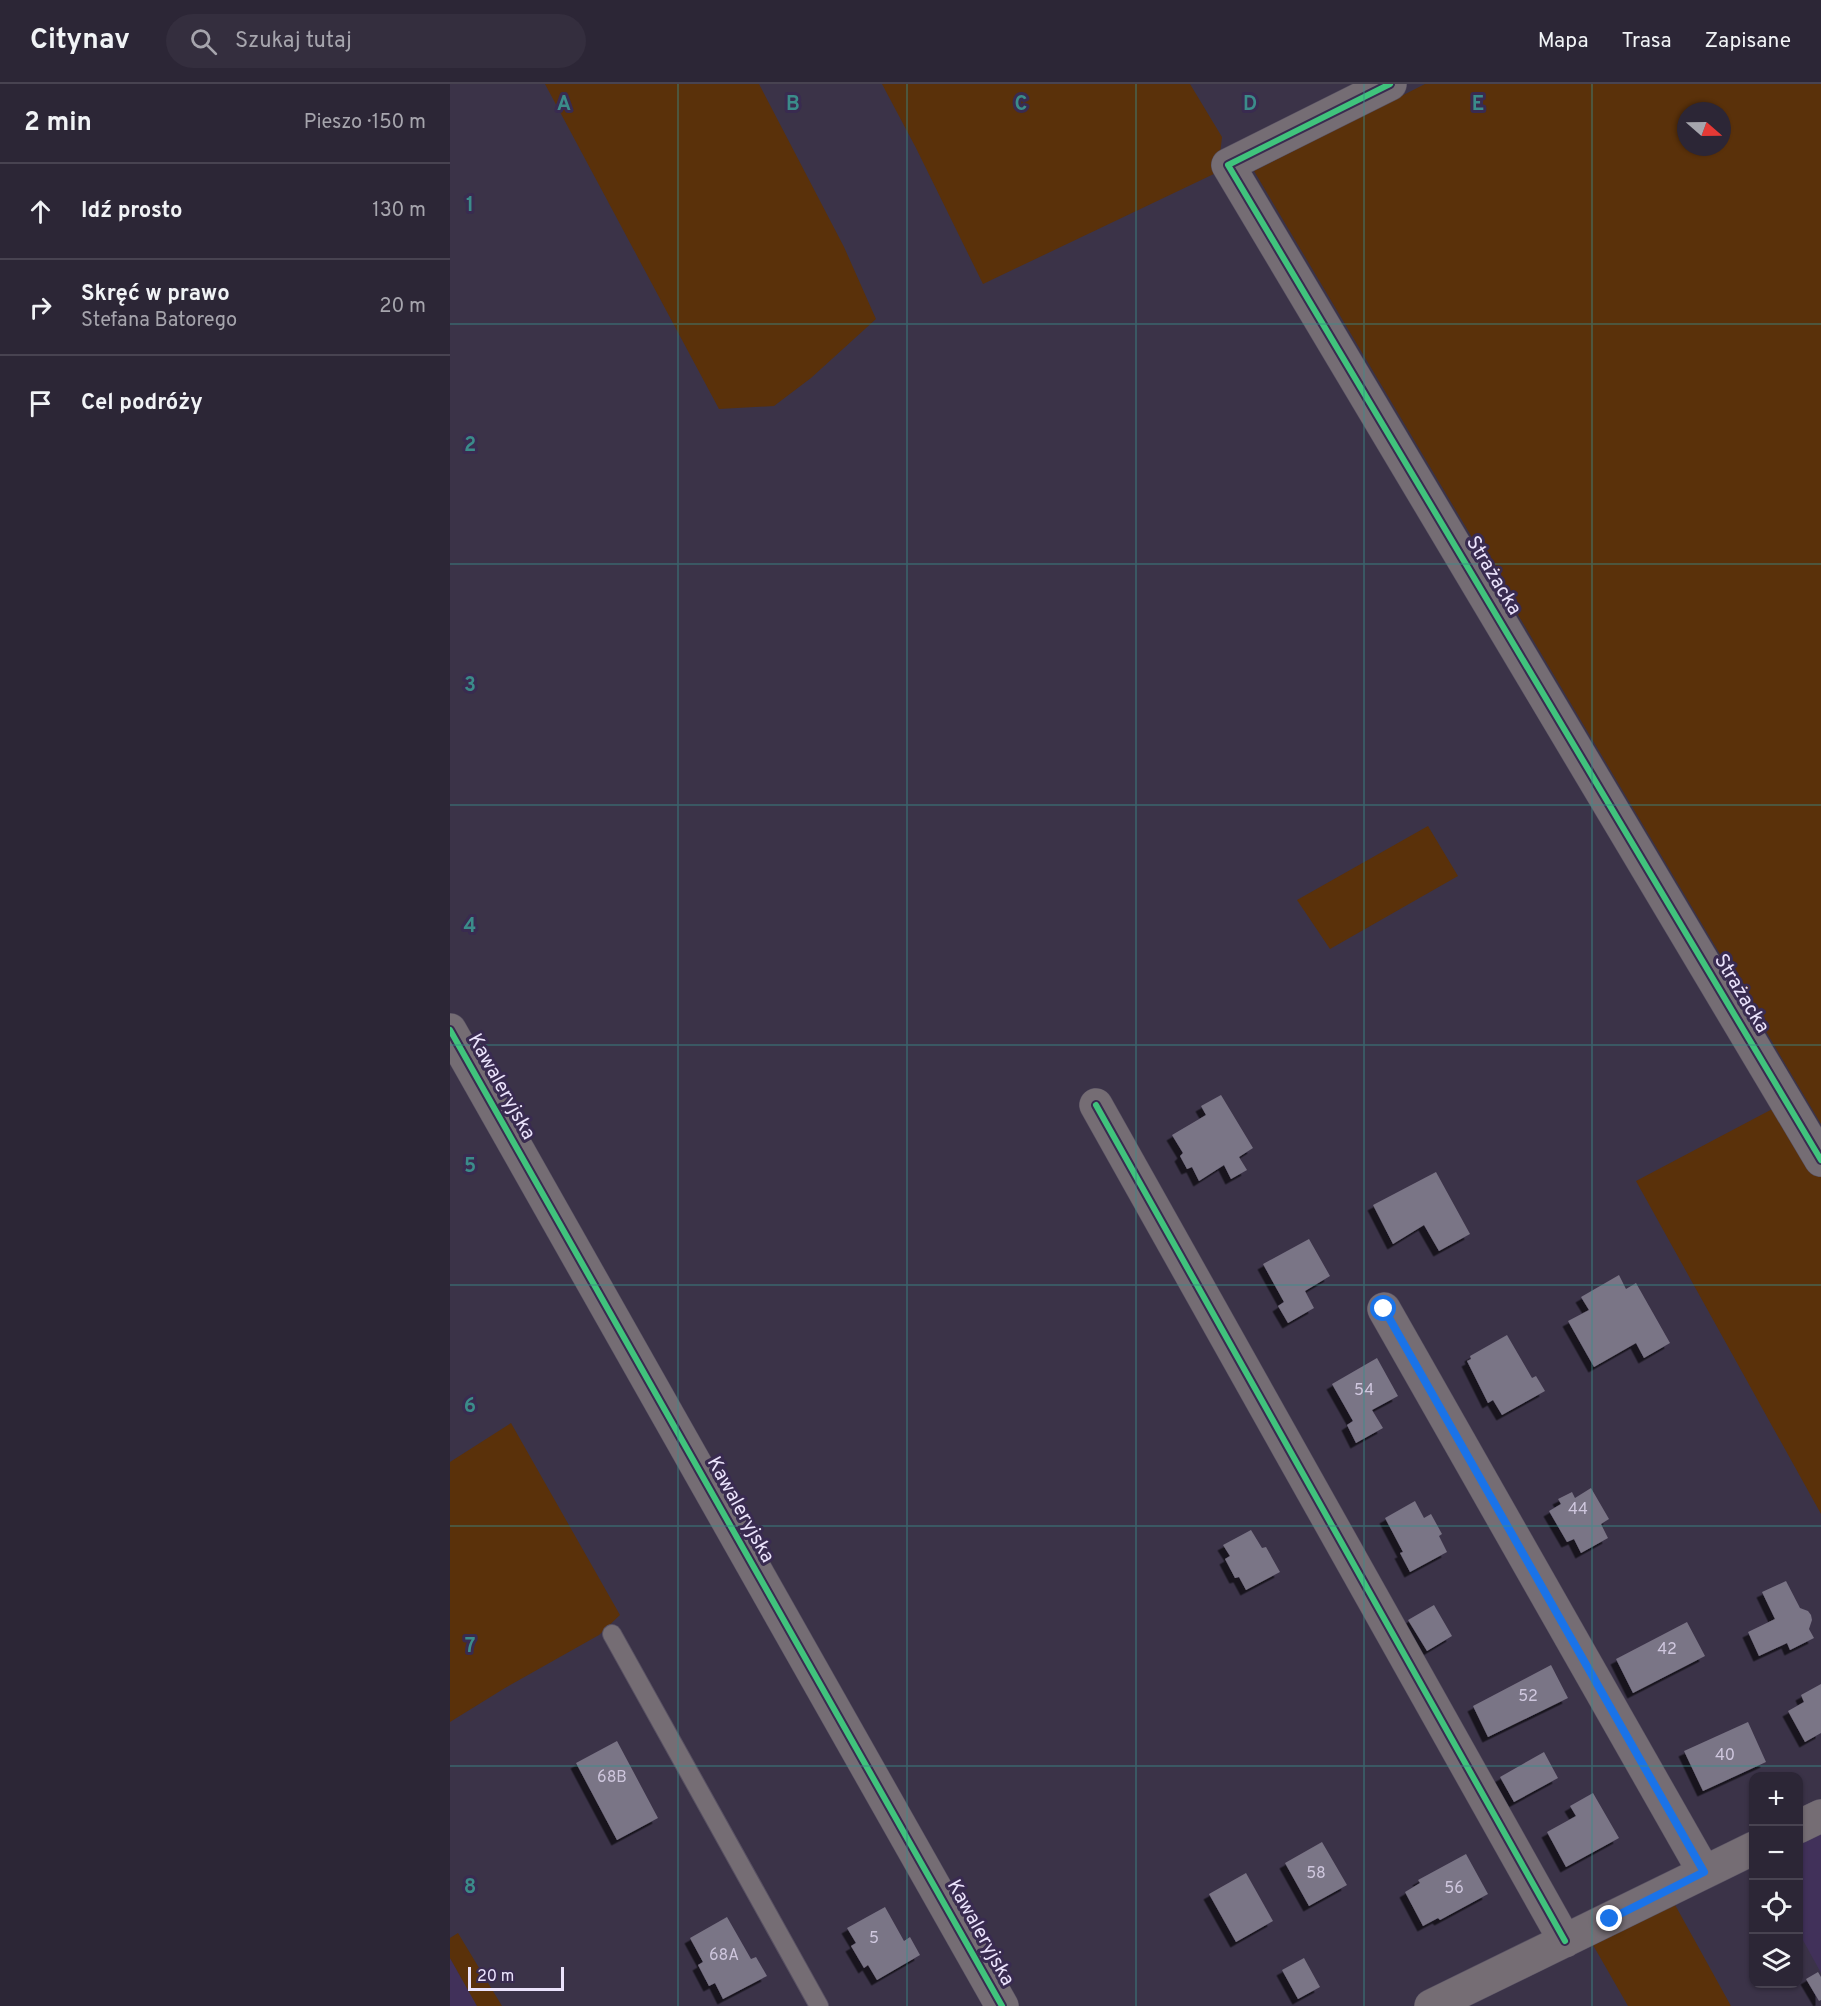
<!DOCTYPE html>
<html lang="pl">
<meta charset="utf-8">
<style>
:root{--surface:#2c2636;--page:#342e3e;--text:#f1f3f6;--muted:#a6a5ad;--line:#484351}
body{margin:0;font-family:Overpass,sans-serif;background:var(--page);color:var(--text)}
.controls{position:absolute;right:18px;bottom:18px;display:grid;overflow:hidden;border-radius:12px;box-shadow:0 2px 4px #0004}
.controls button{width:54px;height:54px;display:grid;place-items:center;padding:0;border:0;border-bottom:2px solid var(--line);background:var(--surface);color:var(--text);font:30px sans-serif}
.compass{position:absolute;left:1227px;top:18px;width:54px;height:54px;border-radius:50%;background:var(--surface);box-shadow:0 2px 4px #0004;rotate:110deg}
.scale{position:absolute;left:18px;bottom:15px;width:96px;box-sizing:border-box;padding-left:6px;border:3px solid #ebe3fc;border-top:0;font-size:16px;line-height:21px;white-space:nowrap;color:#ebe3fc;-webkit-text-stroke:4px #392b50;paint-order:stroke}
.stop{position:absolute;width:18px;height:18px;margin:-14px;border:4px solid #1a73e8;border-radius:50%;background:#fff}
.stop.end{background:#1a73e8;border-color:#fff;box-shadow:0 2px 6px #0008}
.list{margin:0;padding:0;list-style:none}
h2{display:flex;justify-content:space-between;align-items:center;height:78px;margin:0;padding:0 24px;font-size:26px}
h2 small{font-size:20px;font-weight:400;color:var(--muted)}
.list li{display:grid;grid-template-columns:39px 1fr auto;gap:18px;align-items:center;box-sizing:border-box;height:96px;padding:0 24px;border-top:2px solid var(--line)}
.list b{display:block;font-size:22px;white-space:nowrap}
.list p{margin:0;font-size:20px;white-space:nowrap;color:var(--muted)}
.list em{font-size:20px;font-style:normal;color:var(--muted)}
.icon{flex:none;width:33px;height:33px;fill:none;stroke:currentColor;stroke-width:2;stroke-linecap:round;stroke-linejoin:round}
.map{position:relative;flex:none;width:1371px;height:1922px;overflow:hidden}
header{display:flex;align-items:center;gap:36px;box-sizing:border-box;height:84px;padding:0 30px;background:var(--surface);border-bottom:2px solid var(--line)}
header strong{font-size:28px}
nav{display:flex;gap:33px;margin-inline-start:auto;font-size:21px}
.search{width:420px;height:54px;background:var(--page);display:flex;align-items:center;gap:15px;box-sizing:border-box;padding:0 21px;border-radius:33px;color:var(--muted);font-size:22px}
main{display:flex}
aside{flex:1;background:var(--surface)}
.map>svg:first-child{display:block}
.built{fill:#41315a}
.green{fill:#5a310a;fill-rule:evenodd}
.building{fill:#7a7486;filter:url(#shadow)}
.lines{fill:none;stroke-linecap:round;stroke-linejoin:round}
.service-casing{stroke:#585163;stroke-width:20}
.minor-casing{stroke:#585163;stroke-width:34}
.service{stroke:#756d74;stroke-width:18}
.minor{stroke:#756d74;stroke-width:33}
.cycleway-casing{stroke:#392b50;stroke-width:10}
.cycleway{stroke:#40c37c;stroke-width:6}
.route{stroke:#1a73e8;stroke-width:8}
.grid{fill:none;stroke:#3b8c8a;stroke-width:1.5;stroke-opacity:0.55}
.labels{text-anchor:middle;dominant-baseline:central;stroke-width:6;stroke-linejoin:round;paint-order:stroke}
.number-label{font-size:16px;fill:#cfc7de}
.street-label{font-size:20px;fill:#ebe3fc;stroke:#392b50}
.grid-label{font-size:20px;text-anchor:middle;font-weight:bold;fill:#3b8c8a;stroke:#392b50;stroke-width:6;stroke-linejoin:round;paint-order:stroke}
</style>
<header>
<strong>Citynav</strong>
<div class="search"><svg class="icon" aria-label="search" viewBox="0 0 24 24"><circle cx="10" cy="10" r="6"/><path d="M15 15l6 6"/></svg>Szukaj tutaj</div>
<nav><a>Mapa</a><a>Trasa</a><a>Zapisane</a></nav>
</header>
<main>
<aside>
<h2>2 min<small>Pieszo · 150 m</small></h2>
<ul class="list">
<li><svg class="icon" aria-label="ahead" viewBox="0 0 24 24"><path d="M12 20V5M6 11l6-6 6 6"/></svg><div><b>Idź prosto</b></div><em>130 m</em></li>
<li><svg class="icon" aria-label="right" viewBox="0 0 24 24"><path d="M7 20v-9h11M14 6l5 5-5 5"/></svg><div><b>Skręć w prawo</b><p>Stefana Batorego</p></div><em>20 m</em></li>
<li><svg class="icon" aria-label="arrive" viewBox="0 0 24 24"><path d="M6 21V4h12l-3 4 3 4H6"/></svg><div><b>Cel podróży</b></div></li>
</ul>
</aside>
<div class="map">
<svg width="1371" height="1922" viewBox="0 0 1371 1922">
<defs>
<filter id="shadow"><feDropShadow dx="-5.5" dy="5.5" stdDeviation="0" flood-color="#0009"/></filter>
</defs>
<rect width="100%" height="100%" fill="#3b3348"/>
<path class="built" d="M1371 1746V1889L1349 1849 1348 1757Z
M0 1874 27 1922H0Z"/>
<path class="green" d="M95 0H309L394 163 426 235 361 294 324 322 269 325Z
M432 0H740L772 53 768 88 533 200 466 64Z
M975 0H1371V1040L804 87ZM1236 27H1272V63H1236Z
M978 742 1008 792 880 865 847 816Z
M1330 1021 1371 1092V1430L1186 1097Z
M61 1339 170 1531 149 1551 55 1604 0 1638V1378Z
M1224 1819 1281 1922H1178L1143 1861Z
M8 1849 52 1922H27L0 1874V1854Z"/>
<path class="building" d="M771 1011 803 1064 789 1073 797 1086 781 1095 774 1081 749 1097 742 1083 737 1085 730 1072 733 1069 722 1051 756 1031 751 1022Z
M986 1088 1020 1150 989 1167 974 1141 943 1160 923 1121Z
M859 1155 880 1192 855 1207 864 1224 838 1239 828 1222 834 1218 813 1180Z
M1169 1191 1176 1205 1186 1199 1220 1259 1194 1274 1186 1259 1144 1283 1118 1237 1139 1226 1131 1213Z
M1057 1251 1082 1294 1086 1292 1095 1307 1052 1331 1043 1316 1038 1319 1017 1277 1021 1275 1020 1272Z
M927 1274 948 1312 922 1326 933 1344 906 1359 897 1341 903 1337 882 1300Z
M1141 1404 1159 1435 1151 1440 1158 1454 1131 1469 1124 1455 1117 1458 1099 1427 1111 1420 1108 1415 1122 1408 1125 1414Z
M965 1417 974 1434 981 1430 992 1450 989 1452 997 1468 960 1488 950 1469 953 1468 935 1434Z
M801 1446 812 1464 816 1463 830 1488 796 1506 789 1493 785 1494 775 1475 780 1472 773 1461Z
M1336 1497 1350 1524 1358 1527 1361 1531 1362 1536 1359 1545 1364 1554 1340 1566 1337 1559 1309 1572 1298 1548 1325 1535 1312 1508Z
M984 1521 1002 1552 977 1567 958 1536Z
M1237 1538 1255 1572 1183 1609 1166 1575Z
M1101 1581 1118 1614 1038 1653 1023 1622Z
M1371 1600V1649L1355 1658 1338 1627 1354 1618 1351 1611Z
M1298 1638 1316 1678 1253 1707 1234 1667Z
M167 1657 208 1734 167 1756 126 1679Z
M1094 1668 1108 1694 1064 1718 1050 1693Z
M1143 1709 1169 1754 1116 1783 1097 1748 1126 1732 1120 1722Z
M872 1758 897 1801 859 1822 835 1779Z
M1016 1770 1038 1810 990 1836 988 1834 973 1842 955 1808 970 1799 968 1796Z
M796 1789 823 1837 786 1858 759 1810Z
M435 1823 454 1857 460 1853 470 1871 427 1896 418 1881 414 1884 401 1862 406 1859 397 1844Z
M277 1833 301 1875 306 1873 317 1892 273 1915 265 1899 259 1902 248 1881 253 1878 240 1854Z
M854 1874 870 1903 848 1915 832 1886Z
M1368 1888 1371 1893V1916L1369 1917 1356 1895Z"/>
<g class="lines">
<g class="service-casing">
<path id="service" d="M162 1550 369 1922"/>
</g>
<g class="minor-casing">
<path id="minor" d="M940 0 778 81 1371 1076
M0 946 552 1922
M646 1021 1115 1857
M934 1225 1254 1788
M1348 1743 1371 1732
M981 1922 1304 1764"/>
</g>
<use href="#service" class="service"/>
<use href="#minor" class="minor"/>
<g class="cycleway-casing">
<path id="cycleway" d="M940 0 778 81 1371 1076
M0 946 552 1922
M646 1021 1115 1857"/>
</g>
<use href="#cycleway" class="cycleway"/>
</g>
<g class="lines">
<path class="route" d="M934 1225 1254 1788 1160 1835"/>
</g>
<path class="grid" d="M228 0V1922M457 0V1922M686 0V1922M914 0V1922M1142 0V1922M0 240H1371M0 480H1371M0 721H1371M0 961H1371M0 1201H1371M0 1442H1371M0 1682H1371"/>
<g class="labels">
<g class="number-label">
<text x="914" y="1307">54</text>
<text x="1128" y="1426">44</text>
<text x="1217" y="1566">42</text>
<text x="1078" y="1613">52</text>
<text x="1275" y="1672">40</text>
<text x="162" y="1694">68B</text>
<text x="866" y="1790">58</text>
<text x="1004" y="1805">56</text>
<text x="424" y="1855">5</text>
<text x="274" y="1872">68A</text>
</g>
<g class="street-label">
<text transform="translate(1043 492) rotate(59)">Strażacka</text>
<text transform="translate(1291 910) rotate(59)">Strażacka</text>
<text transform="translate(51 1003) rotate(61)">Kawaleryjska</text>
<text transform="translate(290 1426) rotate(61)">Kawaleryjska</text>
<text transform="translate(530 1849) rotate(61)">Kawaleryjska</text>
</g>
</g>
<g class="grid-label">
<text x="114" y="26">A</text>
<text x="343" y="26">B</text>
<text x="571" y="26">C</text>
<text x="800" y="26">D</text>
<text x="1028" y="26">E</text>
<text x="20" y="127">1</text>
<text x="20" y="367">2</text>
<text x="20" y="607">3</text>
<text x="20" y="848">4</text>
<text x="20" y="1088">5</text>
<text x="20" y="1328">6</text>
<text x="20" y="1568">7</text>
<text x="20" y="1809">8</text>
</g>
</svg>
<div class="controls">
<button>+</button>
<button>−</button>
<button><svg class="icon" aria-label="locate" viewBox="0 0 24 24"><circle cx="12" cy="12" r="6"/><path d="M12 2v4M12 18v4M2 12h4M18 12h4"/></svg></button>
<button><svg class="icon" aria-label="layers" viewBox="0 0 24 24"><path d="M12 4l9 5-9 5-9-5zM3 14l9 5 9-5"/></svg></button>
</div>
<svg class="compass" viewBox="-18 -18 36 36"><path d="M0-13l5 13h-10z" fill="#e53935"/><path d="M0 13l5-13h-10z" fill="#a6a5ad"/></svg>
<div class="scale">20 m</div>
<div class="stop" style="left:934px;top:1225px"></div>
<div class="stop end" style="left:1160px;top:1835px"></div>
</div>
</main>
